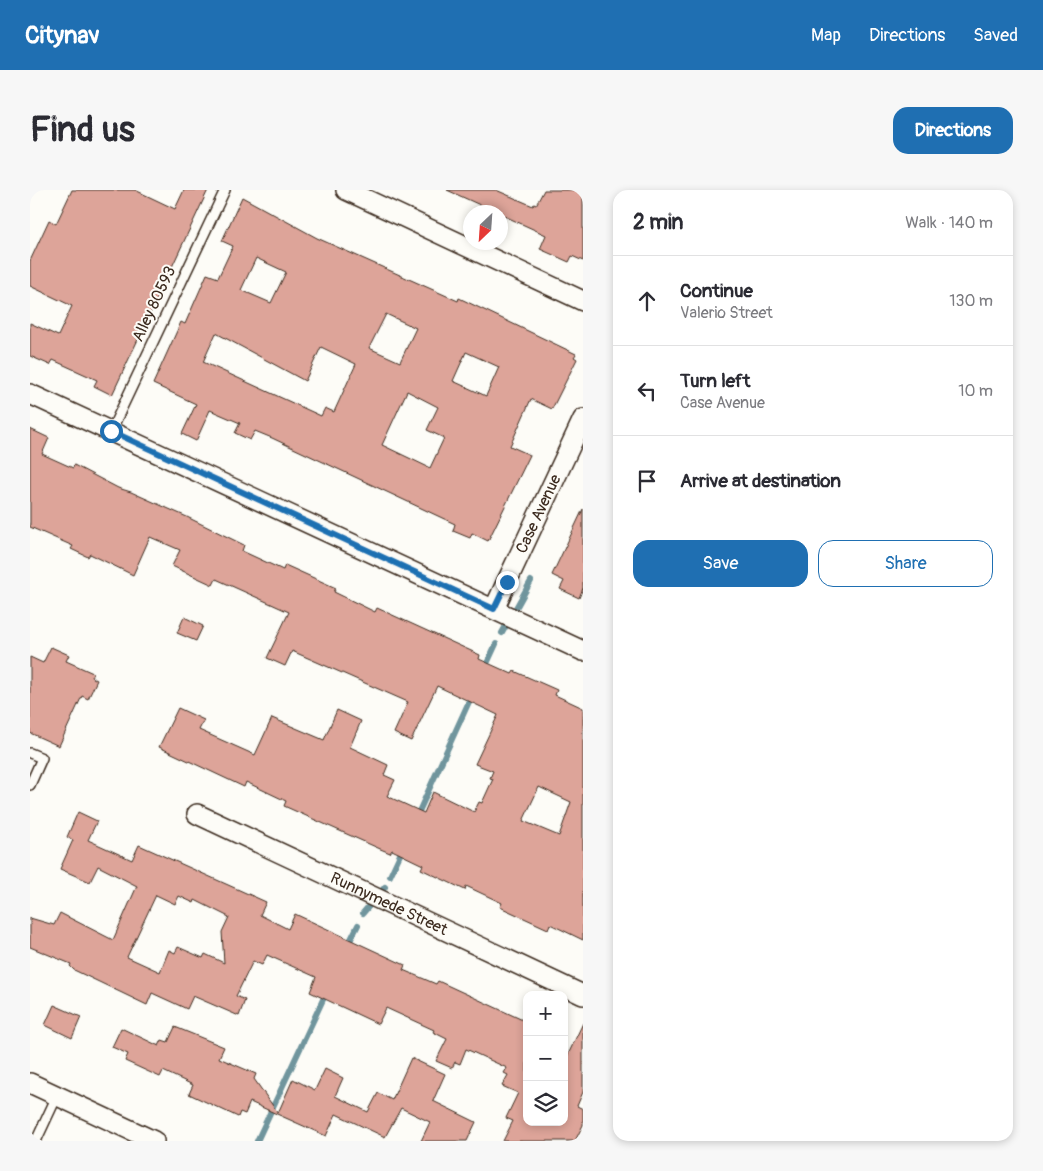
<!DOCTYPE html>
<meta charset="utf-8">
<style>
:root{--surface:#fff;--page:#f7f7f7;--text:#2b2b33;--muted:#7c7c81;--line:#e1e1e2;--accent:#1f6fb2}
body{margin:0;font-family:Pangolin,sans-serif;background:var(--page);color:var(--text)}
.controls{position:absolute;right:15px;bottom:15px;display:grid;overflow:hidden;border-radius:10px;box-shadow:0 2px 8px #0003}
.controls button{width:45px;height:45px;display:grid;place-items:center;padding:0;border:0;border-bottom:1px solid var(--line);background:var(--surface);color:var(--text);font:25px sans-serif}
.compass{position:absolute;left:433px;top:15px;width:45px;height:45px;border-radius:50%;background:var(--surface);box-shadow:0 2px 8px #0003;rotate:205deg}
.stop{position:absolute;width:15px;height:15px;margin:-11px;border:4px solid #1f6fb2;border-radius:50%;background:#fff}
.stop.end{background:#1f6fb2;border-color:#fff;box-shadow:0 1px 5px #0008}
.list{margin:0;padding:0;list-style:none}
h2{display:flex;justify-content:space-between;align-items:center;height:65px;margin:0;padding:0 20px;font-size:21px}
h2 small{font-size:16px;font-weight:400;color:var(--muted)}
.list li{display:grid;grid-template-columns:32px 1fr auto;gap:15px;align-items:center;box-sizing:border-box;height:90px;padding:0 20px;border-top:1px solid var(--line)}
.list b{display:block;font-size:19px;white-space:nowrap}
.list p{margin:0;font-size:16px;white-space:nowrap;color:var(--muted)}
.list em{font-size:16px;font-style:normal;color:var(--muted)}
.actions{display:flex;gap:10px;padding:15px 20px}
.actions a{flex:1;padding:11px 0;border:1px solid var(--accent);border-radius:15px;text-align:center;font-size:18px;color:var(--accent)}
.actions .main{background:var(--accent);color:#fff}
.icon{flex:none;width:28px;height:28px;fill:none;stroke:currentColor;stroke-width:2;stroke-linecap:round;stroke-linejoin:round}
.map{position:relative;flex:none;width:553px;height:951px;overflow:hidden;border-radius:15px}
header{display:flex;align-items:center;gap:30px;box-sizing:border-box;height:70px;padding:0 25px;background:var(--accent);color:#fff}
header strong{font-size:24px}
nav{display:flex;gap:28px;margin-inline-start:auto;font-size:18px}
.intro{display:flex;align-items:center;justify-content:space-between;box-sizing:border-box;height:120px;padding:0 30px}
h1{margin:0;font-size:35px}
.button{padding:12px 22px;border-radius:15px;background:var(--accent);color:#fff;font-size:18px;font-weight:700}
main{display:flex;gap:30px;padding:0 30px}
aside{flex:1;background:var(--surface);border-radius:15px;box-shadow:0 2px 8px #0003}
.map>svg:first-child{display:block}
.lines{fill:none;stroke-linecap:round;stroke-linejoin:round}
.stream{stroke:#6f959d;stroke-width:6}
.building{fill:#dda499;stroke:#3b2a1e;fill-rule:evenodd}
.service-casing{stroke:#3b2a1e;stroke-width:12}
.minor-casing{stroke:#3b2a1e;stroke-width:22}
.service{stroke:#fdfcf7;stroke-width:9}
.minor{stroke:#fdfcf7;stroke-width:19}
.route{stroke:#1f6fb2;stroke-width:6}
.labels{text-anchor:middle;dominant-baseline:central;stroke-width:4;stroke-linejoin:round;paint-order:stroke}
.street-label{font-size:16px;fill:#3b2a1e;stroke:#fdfcf7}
</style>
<header>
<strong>Citynav</strong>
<nav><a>Map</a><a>Directions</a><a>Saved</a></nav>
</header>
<div class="intro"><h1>Find us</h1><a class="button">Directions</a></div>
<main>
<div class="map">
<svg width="553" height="951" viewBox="0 0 553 951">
<rect width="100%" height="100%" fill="#fdfcf7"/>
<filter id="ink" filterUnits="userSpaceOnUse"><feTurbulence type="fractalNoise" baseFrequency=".02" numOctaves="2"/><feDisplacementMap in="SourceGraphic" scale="10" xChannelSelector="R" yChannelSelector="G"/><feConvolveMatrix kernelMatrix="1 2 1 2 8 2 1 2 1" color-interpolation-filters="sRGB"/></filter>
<g filter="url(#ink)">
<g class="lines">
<path class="stream" d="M472 443 501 391
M454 480 466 454
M386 628 442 505
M360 686 373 658
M333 723 355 697
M317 757 328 735
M227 951 296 803"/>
</g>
<path class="building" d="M42 0H105L145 19 154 0H178L82 205 64 196 67 190 23 170 20 175 0 166V133L28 146 42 116 0 96V71L19 30 26 34Z
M417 0H466L503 16 504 14 506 15 514 0H553V71L542 66 539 72 510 59 516 45Z
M212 7 287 48 428 111 429 108 546 164 544 167 547 169 522 219 501 209 480 256 500 265 458 351 442 343 440 348 423 341 425 334 242 248 225 241 220 250 205 243 210 233 180 220 166 251 152 244 166 214 123 194 151 132 155 134 177 84 188 88 203 56 192 51ZM226 68 256 82 241 113 211 100ZM356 124 386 138 370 172 339 158ZM186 143 275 191 291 157 326 174 304 222 295 218 291 226 173 172ZM436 162 469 177 456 206 423 191ZM377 201 408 217 397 240 414 248 400 278 352 255Z
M0 239 19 248 12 264 43 278 44 275 88 298 101 302 157 327 214 355 212 361 253 380 255 375 306 398 304 402 345 422 347 418 450 465 449 469 482 484 484 481 527 500 525 505 553 518V750L520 734 518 739 470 717 472 713 436 696 435 700 391 679 393 675 362 660 360 663 348 658 254 616 256 611 216 592 214 597 129 557 148 518 174 530 169 540 225 565 242 528 294 550 307 520 331 531 320 557 358 575 354 585 365 590 357 606 394 623 403 602 444 622 449 612 452 613 463 589 460 588 463 581 445 574 468 525 407 496 381 551 364 543 378 512 262 461 255 476 237 468 259 422 186 389 183 395 142 376 150 360 120 347 103 385 60 364 58 367 41 359 43 356 0 337ZM509 597 541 612 529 646 493 631Z
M553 319V398L549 408 530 399 534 391 522 385Z
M154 427 173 436 166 451 147 443Z
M21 457 39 465 36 471 63 483 61 487 67 490 58 509 52 506 29 556 0 543V467L13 473Z
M48 622 67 631 58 650 102 670 109 655 236 712 230 725 258 739 265 724 375 775 373 780 406 794 408 791 497 832V932H534V873L553 833V902L547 916 553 919V935L545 951H473L483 931 476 928 488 903 472 896 478 885 474 883 477 878 436 859 430 874 425 872 422 878 406 871 417 849 403 842 404 840 356 818 348 834 280 802 286 787 237 765 232 775 223 771 206 806 215 810 209 826 163 806 157 819 122 803 117 815 44 780 40 776 41 774 0 757V728L24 735 30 723 83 750 107 696 68 676 60 692 30 679 43 650 37 647ZM126 705 145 714 149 706 164 713 165 710 199 727 192 742 194 773 175 764 173 768 148 757 145 763 139 760 130 782 97 767Z
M24 815 51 827 42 848 15 835Z
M145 837 194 857 189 868 226 884 224 889 248 923 263 889 285 900 295 879 313 888 305 906 338 922 348 903 362 910 381 868 415 884 403 911 446 932 437 951H391L400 932 371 918 355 947 306 924 296 946 220 912 215 924 210 922 208 927 159 904 163 895 133 881 130 887 95 871 98 864 82 857 91 838 129 856 132 850 138 852Z"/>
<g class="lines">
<g class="service-casing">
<path id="service" d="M81 241 195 0
M0 563 12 568 0 595
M6 951 27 906"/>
</g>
<g class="minor-casing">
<g id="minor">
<path d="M316 0 553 111"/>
<path d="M0 204 553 461"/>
<path id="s1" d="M464 419 553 229"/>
<path id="s2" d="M167 624 553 805"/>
<path d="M0 893 124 951"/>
</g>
</g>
<use href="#service" class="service"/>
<use href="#minor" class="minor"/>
</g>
</g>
<g class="lines" filter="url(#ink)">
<path class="route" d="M81 241 464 419 477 392"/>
</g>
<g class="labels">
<g class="street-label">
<text transform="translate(124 114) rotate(-65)">Alley 80593</text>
<text stroke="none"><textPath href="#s1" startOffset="105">Case Avenue</textPath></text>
<text stroke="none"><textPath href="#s2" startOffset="212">Runnymede Street</textPath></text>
</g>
</g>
</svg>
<div class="controls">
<button>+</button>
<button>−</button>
<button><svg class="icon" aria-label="layers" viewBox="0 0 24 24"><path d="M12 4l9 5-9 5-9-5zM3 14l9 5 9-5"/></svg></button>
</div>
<svg class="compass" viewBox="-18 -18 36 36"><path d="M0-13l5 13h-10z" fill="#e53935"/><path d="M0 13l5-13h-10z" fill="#7c7c81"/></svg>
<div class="stop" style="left:81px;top:241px"></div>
<div class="stop end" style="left:477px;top:392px"></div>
</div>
<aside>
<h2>2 min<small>Walk · 140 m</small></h2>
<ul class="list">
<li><svg class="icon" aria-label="ahead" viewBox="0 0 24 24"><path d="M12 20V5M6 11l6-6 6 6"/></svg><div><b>Continue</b><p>Valerio Street</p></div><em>130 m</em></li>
<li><svg class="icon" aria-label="left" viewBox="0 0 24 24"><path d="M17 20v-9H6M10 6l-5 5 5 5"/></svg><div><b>Turn left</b><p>Case Avenue</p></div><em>10 m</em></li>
<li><svg class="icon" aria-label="arrive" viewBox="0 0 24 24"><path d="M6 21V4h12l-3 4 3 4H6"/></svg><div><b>Arrive at destination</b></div></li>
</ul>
<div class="actions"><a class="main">Save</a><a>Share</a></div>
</aside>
</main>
